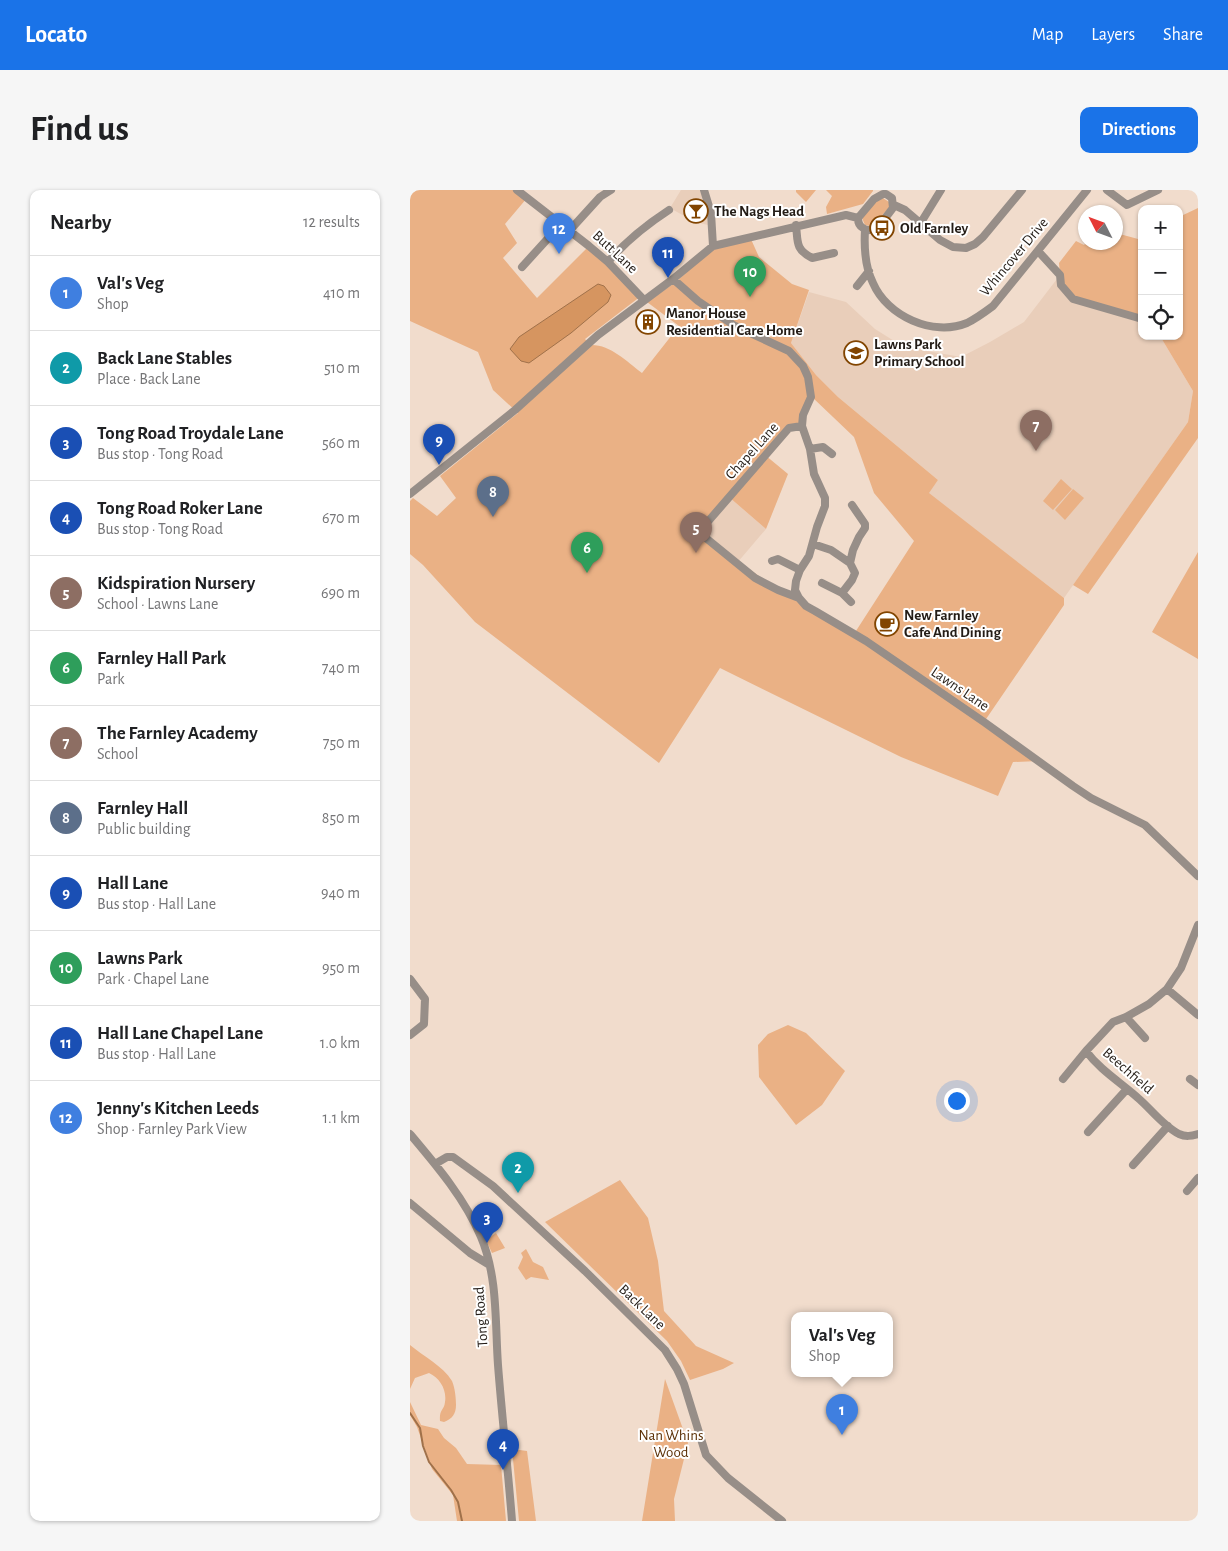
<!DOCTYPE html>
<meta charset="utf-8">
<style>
:root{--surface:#fff;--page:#f6f6f6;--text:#202124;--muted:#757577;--line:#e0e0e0;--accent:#1a73e8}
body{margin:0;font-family:"Alegreya Sans",sans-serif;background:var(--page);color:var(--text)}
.controls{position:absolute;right:15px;top:15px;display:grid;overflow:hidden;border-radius:10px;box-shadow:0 1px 4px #0004}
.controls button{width:45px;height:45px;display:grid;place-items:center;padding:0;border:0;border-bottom:1px solid var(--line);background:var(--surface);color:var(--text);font:25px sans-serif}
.compass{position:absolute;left:668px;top:15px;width:45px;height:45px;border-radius:50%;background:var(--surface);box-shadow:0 1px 4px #0004;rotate:312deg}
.you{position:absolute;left:546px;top:910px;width:18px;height:18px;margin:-12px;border:4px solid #fff;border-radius:50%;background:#1a73e8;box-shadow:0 0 0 8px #1a73e833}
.badge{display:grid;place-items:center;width:32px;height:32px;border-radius:50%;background:var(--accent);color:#fff;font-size:16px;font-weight:700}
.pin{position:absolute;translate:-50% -41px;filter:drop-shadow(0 1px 2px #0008)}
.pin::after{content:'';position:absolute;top:26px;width:18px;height:15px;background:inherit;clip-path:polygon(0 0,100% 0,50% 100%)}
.popup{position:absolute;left:381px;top:1122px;width:102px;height:65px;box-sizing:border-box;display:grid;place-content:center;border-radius:10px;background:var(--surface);filter:drop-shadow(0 1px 4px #0005);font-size:16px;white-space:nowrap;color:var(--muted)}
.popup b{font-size:19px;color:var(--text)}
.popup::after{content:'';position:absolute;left:50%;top:100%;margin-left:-10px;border:10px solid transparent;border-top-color:var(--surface)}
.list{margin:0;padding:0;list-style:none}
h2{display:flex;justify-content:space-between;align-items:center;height:65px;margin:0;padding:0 20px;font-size:21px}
h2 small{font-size:16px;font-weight:400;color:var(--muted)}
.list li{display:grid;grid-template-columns:32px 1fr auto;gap:15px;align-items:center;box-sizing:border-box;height:75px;padding:0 20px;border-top:1px solid var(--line)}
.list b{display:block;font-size:19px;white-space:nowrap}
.list p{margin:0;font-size:16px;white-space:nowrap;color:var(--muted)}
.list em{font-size:16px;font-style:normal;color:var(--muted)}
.icon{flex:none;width:28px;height:28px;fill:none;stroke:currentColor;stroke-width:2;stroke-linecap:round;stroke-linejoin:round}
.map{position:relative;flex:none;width:788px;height:1331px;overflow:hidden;border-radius:10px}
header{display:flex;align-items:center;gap:30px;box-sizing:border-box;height:70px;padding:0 25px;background:var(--accent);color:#fff}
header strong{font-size:24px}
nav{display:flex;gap:28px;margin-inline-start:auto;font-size:18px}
.intro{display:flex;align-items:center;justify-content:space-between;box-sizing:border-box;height:120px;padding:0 30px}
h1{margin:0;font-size:35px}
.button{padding:12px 22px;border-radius:10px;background:var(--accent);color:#fff;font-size:18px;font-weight:700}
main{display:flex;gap:30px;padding:0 30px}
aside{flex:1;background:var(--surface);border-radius:10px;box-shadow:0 1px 4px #0004}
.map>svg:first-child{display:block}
.built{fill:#e9ceba}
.green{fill:#eab185;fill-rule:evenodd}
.water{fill:#d69560;stroke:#a0714a}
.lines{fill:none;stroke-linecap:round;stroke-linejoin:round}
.stream{stroke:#a0714a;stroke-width:2}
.minor{stroke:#978e88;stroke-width:8}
.labels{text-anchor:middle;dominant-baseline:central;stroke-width:4;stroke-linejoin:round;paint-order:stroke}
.poi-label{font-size:15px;font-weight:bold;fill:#231c16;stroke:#fff;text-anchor:start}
.street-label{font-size:15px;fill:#231c16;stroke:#fff}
.park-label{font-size:15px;fill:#5b3006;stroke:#fff}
</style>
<header>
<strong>Locato</strong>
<nav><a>Map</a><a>Layers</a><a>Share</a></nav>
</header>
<div class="intro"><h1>Find us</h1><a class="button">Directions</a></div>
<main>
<aside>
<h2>Nearby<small>12 results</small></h2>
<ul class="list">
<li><span class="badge" style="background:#3f7fe0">1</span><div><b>Val's Veg</b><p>Shop</p></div><em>410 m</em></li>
<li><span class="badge" style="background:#0f9aa8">2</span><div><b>Back Lane Stables</b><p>Place · Back Lane</p></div><em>510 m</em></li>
<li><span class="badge" style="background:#1a4fb4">3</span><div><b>Tong Road Troydale Lane</b><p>Bus stop · Tong Road</p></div><em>560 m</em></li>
<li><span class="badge" style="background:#1a4fb4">4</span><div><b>Tong Road Roker Lane</b><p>Bus stop · Tong Road</p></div><em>670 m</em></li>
<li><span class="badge" style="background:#8d6e63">5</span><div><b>Kidspiration Nursery</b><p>School · Lawns Lane</p></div><em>690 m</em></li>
<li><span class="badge" style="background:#2e9e5b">6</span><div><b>Farnley Hall Park</b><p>Park</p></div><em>740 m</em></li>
<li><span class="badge" style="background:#8d6e63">7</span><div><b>The Farnley Academy</b><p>School</p></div><em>750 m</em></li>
<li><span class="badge" style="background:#5c6f8a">8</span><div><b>Farnley Hall</b><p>Public building</p></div><em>850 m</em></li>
<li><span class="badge" style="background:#1a4fb4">9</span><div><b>Hall Lane</b><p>Bus stop · Hall Lane</p></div><em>940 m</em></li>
<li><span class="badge" style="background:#2e9e5b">10</span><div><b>Lawns Park</b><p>Park · Chapel Lane</p></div><em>950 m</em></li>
<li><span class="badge" style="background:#1a4fb4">11</span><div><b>Hall Lane Chapel Lane</b><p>Bus stop · Hall Lane</p></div><em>1.0 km</em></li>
<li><span class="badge" style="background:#3f7fe0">12</span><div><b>Jenny's Kitchen Leeds</b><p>Shop · Farnley Park View</p></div><em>1.1 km</em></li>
</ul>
</aside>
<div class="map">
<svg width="788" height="1331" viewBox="0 0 788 1331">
<rect width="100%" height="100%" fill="#f1dccc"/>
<path class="built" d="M271 0H291L298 35 285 32 260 18Z
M650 85 732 129V146H750L783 201 778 232 654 408 518 303 528 290 428 207 406 185 381 153 399 102 436 112 465 139 489 154 506 159 551 167 580 152 614 132Z
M319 307 356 339 327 373 291 344Z"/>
<path class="green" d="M0 0H107L117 8 95 34 107 53 93 68 127 108 179 56 231 106 175 149 180 155C200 154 216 171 232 183L269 136 237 112 266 92 289 71 303 56 340 47 349 67 382 94 399 100 381 153 406 185 428 207 528 290 519 303 654 408V415L574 532 629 571 603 572 588 606 491 567 310 478 249 573 65 432 13 375 0 364V311L3 308 27 326 46 308 30 286 108 223 83 200 68 162 0 131ZM402 207 444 247 464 303 504 351 444 444 368 400 291 344 319 307 356 339 378 284 355 265 379 238 392 236Z
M386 0H406L396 12 386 2Z
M416 0H463V1L453 14 417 24 416 17 422 6Z
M473 8 479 12V18L464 34 460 36 455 35 452 28 466 11Z
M788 18V248L678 404 663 395 778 232 783 201 750 146H769V27Z
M706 43 728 49 732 47V129L663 109 651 95 649 73 666 51 674 55 676 53 706 52Z
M651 289 662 299 643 320 633 311Z
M663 299 674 308 655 330 645 320Z
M788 362V469L742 442Z
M378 835 396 843 435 881 412 915 386 935 349 887 348 855 358 844Z
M210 990 238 1028 248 1071 254 1121 286 1156 324 1173 313 1179 280 1190 271 1171 257 1151 135 1032Z
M86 1043 95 1058 82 1063 76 1050Z
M116 1059 123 1072 133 1077 139 1090 121 1087 116 1090 108 1078 113 1067 111 1063Z
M0 1155C13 1166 33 1176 42 1191 45 1198 46 1208 46 1215 46 1224 42 1229 34 1232L30 1231C29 1219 34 1221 35 1212 37 1200 30 1188 19 1183L5 1188 0 1199Z
M255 1189 278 1253 264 1309 265 1331H232Z
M0 1212 11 1235 28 1239 34 1248 46 1258 57 1274 91 1275 96 1331H47L43 1305 22 1279 7 1237 0 1225Z
M102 1259 117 1261 126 1331H109Z"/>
<path class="water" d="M188 94 194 96 201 105 198 112 161 143 119 173 111 171 100 159 109 147Z"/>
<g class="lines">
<path class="stream" d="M0 1223 10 1238 13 1256 19 1272 41 1300 48 1312 52 1331"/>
<path class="minor" d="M107 0 179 56 198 72 234 110
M294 0 301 23 303 56
M697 0 717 15 748 0
M473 4H476L482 8 483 18C477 25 464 47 453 38 449 36 448 32 448 28L464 9Z
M484 15 495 20 530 50 543 57 556 58 565 54 573 47 612 0
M510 34 531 0
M386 35C388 52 385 59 402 68L424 63
M160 40 190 7 201 0
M455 40C454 57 455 77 463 93 477 126 523 147 557 133 567 128 575 122 583 116L677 0
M628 61 650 85 651 95 663 109 732 129
M198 72C216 51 236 35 259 20
M112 77 152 33
M263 89 288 111 325 136 379 161 393 176 398 187 401 207 393 225 392 236 400 259 404 284 415 308V316L407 337 399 366 390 380 386 391 385 400 389 408
M447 96 459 81
M392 236 379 238 295 335 291 344 345 388 368 400 389 408 396 416 405 421 456 451 574 532 663 596 681 608 735 635 788 686
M400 259 413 257 422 264
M0 304 105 220 188 145 263 89 303 56 436 25 448 28
M403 354 421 360 440 373 443 360 449 347 455 338V334L442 315
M362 371 368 369 390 380
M412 393 432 403 442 390 445 383 440 373
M432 403 441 412
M788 735 771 778 757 799 739 814 716 827 703 832 676 861C690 880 710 892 728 908 741 919 753 936 769 944 776 947 781 946 788 944
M0 789 15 809 14 834 0 845
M757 799 788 825
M716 827 735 848
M653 889 676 861
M780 889 788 895
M678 942 717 899
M0 944C27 976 55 1009 71 1047 88 1087 85 1133 88 1175 92 1227 98 1279 102 1331
M25 974 37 967H43L83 996 175 1081 255 1160 267 1179 274 1194 296 1265 318 1288 372 1331
M723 975 758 936
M777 1001 788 988
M0 1013 60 1063 78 1074"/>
</g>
<defs>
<g id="bar-ring" transform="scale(1.25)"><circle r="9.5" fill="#fff" stroke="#824501" stroke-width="1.5"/><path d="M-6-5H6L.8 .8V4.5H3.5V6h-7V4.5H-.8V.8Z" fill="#824501"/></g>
<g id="bus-ring" transform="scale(1.25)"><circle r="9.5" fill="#fff" stroke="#824501" stroke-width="1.5"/><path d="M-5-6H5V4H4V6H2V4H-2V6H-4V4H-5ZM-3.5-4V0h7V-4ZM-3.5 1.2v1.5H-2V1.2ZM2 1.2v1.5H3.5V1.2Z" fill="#824501"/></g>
<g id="building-ring" transform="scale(1.25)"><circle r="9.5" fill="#fff" stroke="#824501" stroke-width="1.5"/><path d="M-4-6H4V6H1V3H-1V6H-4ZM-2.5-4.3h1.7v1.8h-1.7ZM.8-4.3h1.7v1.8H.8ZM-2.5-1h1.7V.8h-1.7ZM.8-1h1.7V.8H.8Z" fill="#824501"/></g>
<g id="school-ring" transform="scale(1.25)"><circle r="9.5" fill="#fff" stroke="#824501" stroke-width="1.5"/><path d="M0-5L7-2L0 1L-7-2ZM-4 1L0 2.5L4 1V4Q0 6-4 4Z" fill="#824501"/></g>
<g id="cafe-ring" transform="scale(1.25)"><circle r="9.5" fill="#fff" stroke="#824501" stroke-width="1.5"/><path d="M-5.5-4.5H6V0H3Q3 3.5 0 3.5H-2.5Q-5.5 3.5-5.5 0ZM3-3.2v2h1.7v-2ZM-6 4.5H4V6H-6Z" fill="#824501"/></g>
</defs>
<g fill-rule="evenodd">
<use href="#bar-ring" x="286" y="21"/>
<use href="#bus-ring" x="472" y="38"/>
<use href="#building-ring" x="238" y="132"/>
<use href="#school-ring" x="446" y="163"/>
<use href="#cafe-ring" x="477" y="434"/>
</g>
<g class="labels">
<g class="poi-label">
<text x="304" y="21">The Nags Head</text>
<text x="490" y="38">Old Farnley</text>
<text x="256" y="123">Manor House<tspan x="256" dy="17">Residential Care Home</tspan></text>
<text x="464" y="154">Lawns Park<tspan x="464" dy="17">Primary School</tspan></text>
<text x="494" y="425">New Farnley<tspan x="494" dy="17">Cafe And Dining</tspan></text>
</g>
<g class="street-label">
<text transform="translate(205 62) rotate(43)">Butt Lane</text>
<text transform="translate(604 67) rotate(-50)">Whincover Drive</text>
<text transform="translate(342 261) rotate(-48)">Chapel Lane</text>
<text transform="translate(550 499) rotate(34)">Lawns Lane</text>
<text transform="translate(718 881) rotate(41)">Beechfield</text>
<text transform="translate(232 1117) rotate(44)">Back Lane</text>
<text transform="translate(71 1127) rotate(-94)">Tong Road</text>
</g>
<g class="park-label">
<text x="261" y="1245">Nan Whins<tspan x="261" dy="17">Wood</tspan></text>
</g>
</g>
</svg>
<div class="controls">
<button>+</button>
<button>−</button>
<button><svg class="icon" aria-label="locate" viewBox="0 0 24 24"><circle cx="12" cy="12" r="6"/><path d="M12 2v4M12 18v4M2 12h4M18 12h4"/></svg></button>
</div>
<svg class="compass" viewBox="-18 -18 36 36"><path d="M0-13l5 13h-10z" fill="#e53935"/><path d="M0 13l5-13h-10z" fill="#757577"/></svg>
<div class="you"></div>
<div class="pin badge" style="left:432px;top:1245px;background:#3f7fe0">1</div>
<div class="popup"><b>Val's Veg</b>Shop</div>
<div class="pin badge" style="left:108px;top:1003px;background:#0f9aa8">2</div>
<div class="pin badge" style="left:77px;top:1053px;background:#1a4fb4">3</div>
<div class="pin badge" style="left:93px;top:1280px;background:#1a4fb4">4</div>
<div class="pin badge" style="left:286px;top:363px;background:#8d6e63">5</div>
<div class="pin badge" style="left:177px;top:383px;background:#2e9e5b">6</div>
<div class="pin badge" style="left:626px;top:261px;background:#8d6e63">7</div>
<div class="pin badge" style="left:83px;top:327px;background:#5c6f8a">8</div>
<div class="pin badge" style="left:29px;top:275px;background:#1a4fb4">9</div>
<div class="pin badge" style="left:340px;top:107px;background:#2e9e5b">10</div>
<div class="pin badge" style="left:258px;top:88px;background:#1a4fb4">11</div>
<div class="pin badge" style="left:149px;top:64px;background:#3f7fe0">12</div>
</div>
</main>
